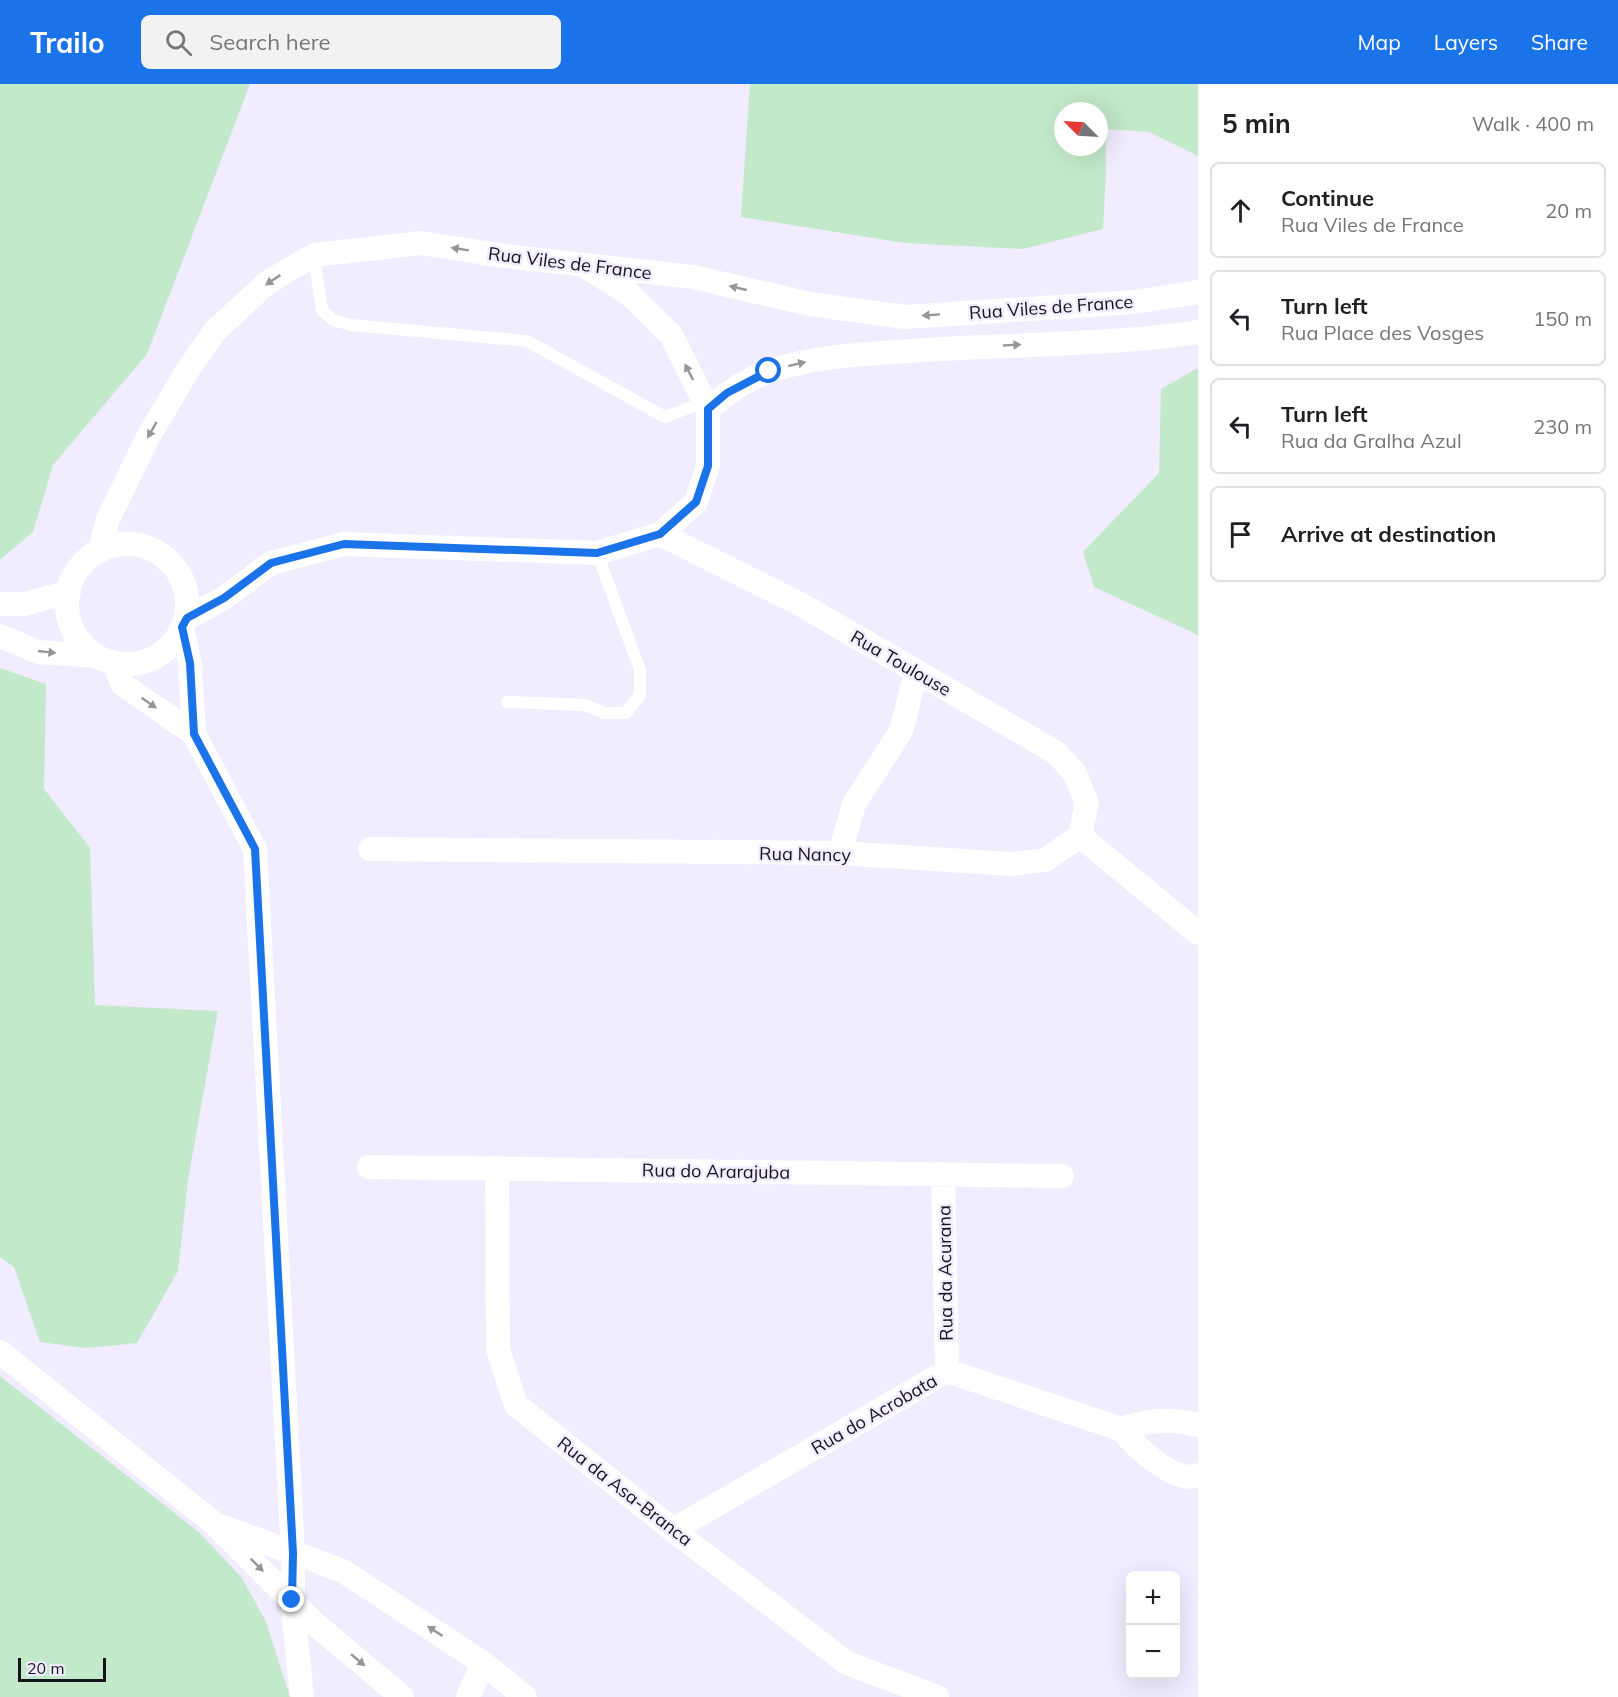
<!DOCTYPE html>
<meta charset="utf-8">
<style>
:root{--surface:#fff;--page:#f2f2f2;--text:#202124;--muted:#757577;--line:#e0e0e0;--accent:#1a73e8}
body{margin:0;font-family:Mulish,sans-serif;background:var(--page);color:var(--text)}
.controls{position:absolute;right:18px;bottom:18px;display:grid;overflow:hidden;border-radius:9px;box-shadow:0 6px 24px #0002}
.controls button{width:54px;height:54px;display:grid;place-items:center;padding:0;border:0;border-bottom:2px solid var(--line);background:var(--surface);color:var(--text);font:30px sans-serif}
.compass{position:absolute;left:1054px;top:18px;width:54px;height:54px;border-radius:50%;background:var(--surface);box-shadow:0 6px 24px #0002;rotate:294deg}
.scale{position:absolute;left:18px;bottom:15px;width:88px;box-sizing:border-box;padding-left:6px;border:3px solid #16141b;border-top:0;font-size:16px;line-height:21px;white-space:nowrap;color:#16141b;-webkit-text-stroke:4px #f1ecff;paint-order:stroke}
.stop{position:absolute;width:18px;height:18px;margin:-14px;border:4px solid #1a73e8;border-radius:50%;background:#fff}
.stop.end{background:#1a73e8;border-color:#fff;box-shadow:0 2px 6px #0008}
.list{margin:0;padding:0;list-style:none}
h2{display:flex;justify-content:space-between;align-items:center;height:78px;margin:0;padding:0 24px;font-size:26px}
h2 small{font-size:20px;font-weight:400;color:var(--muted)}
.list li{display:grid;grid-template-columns:39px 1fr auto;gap:18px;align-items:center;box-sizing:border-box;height:96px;margin:0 12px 12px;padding:0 12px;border:2px solid var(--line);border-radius:9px}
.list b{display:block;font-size:22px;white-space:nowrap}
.list p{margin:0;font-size:20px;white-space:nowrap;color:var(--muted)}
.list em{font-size:20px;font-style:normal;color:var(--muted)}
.icon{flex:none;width:33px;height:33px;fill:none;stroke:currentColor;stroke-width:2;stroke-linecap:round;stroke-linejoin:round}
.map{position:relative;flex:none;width:1198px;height:1613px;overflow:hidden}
header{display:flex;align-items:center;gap:36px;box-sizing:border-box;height:84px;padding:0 30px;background:var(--accent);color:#fff}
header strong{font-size:28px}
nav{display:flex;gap:33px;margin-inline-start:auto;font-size:21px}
.search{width:420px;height:54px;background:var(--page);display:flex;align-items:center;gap:15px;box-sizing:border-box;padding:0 21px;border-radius:9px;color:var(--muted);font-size:22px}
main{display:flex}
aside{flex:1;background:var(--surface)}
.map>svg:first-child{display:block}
.green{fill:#c2e9c9;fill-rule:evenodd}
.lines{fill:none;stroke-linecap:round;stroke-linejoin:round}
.service{stroke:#fff;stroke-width:12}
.minor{stroke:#fff;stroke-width:24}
.oneway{fill:#969598}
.route{stroke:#1a73e8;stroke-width:8}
.labels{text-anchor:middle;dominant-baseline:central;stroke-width:5;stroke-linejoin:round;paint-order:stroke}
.street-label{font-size:18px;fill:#16141b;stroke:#f1ecff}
</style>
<header>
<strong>Trailo</strong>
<div class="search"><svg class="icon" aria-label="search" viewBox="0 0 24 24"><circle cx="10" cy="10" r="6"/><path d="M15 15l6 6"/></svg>Search here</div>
<nav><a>Map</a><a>Layers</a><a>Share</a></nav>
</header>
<main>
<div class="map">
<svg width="1198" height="1613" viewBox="0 0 1198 1613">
<rect width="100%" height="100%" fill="#f1ecff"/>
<path class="green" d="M0 0H250L147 270 53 381 33 448 0 476Z
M750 0H1198V72L1149 48 1106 45V88L1103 145 1023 165 905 159 741 133ZM1063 27H1099V63H1063Z
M1198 284V553L1196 550 1094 503 1083 468 1159 389 1161 305Z
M0 584 46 600 44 705 90 764 95 921 218 927 188 1096 178 1187 137 1259 86 1264 40 1258 14 1183 0 1173Z
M0 1292 200 1449 242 1494 266 1538 290 1613H0Z"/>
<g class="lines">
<path class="service" d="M314 171 322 226 333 236 351 241 527 257 665 333 704 318
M507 618 586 621 604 629H626L640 611V586L597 469"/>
<path class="minor" d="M708 325C726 310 748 294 770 287 816 272 863 270 910 267 1006 260 1103 262 1198 248
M660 450 802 521 1055 668 1074 688 1087 719 1080 752
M67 520a60 60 0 1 1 120 0a60 60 0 1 1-120 0Z
M100 467 107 437 148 353 189 284 215 247 268 198 314 171 423 159 497 171 693 193 810 220 905 233 1135 218 1198 208
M0 520H24L69 508
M187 534 224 514 271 479 344 460 597 469 660 450 696 418 708 382V325L671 251 629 210 588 184
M182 543 190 579 194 650 255 765 293 1469V1523L302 1613
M0 552 38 568 96 572
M115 579 122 600 194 650
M370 765 840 769 1012 780 1045 776 1080 752 1198 849
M840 769 854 720 901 647 916 589
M369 1083 1062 1092
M497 1084 498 1265 516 1321 673 1446 847 1579 937 1613
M943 1090 947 1287
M0 1268 215 1440 315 1540 402 1613
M1121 1345C1149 1336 1169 1334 1198 1341
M223 1443 343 1487 483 1579 525 1613
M673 1446 947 1287 1121 1345C1135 1362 1175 1401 1198 1391
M468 1613 483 1579"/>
</g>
<defs><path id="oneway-solid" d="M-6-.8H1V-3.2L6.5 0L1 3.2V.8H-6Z" transform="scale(1.5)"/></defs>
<g class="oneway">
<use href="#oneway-solid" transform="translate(460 165) rotate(-171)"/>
<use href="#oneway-solid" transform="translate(273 196) rotate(146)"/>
<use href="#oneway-solid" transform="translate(738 204) rotate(-167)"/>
<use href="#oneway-solid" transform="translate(931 231) rotate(176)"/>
<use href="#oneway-solid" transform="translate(1012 261) rotate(-3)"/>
<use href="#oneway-solid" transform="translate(797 280) rotate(-14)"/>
<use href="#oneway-solid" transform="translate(689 288) rotate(-117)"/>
<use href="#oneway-solid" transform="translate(152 346) rotate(120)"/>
<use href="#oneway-solid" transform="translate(47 568) rotate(6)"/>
<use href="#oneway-solid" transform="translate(149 619) rotate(35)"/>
<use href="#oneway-solid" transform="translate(257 1481) rotate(45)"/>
<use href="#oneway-solid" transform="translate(435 1547) rotate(-147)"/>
<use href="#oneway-solid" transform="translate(358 1576) rotate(40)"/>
</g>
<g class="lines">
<path class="route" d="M292 1516 293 1469 255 765 194 650 190 579 182 543 187 534 224 514 271 479 344 460 597 469 660 450 696 418 708 382V325L727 309 769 287"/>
</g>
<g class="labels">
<g class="street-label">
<text transform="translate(570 179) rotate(7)">Rua Viles de France</text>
<text transform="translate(1051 223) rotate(-4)">Rua Viles de France</text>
<text transform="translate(901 579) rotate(30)">Rua Toulouse</text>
<text transform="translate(805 770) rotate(1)">Rua Nancy</text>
<text transform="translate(716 1087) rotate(1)">Rua do Ararajuba</text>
<text transform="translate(945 1189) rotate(-91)">Rua da Acurana</text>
<text transform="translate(874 1330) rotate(-30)">Rua do Acrobata</text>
<text transform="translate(625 1407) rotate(38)">Rua da Asa-Branca</text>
</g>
</g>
</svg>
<div class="controls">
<button>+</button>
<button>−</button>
</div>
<svg class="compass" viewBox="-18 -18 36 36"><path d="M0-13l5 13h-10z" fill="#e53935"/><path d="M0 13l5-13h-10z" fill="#757577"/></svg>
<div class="scale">20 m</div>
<div class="stop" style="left:769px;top:287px"></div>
<div class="stop end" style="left:292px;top:1516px"></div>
</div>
<aside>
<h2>5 min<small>Walk · 400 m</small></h2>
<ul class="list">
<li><svg class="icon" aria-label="ahead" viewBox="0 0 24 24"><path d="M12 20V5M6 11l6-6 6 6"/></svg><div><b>Continue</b><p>Rua Viles de France</p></div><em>20 m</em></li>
<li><svg class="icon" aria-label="left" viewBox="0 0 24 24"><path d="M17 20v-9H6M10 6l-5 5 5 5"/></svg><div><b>Turn left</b><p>Rua Place des Vosges</p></div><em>150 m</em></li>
<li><svg class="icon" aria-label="left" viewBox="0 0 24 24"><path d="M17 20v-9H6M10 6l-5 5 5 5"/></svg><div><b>Turn left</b><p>Rua da Gralha Azul</p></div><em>230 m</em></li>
<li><svg class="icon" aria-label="arrive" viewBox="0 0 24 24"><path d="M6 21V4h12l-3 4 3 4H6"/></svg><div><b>Arrive at destination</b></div></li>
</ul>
</aside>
</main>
